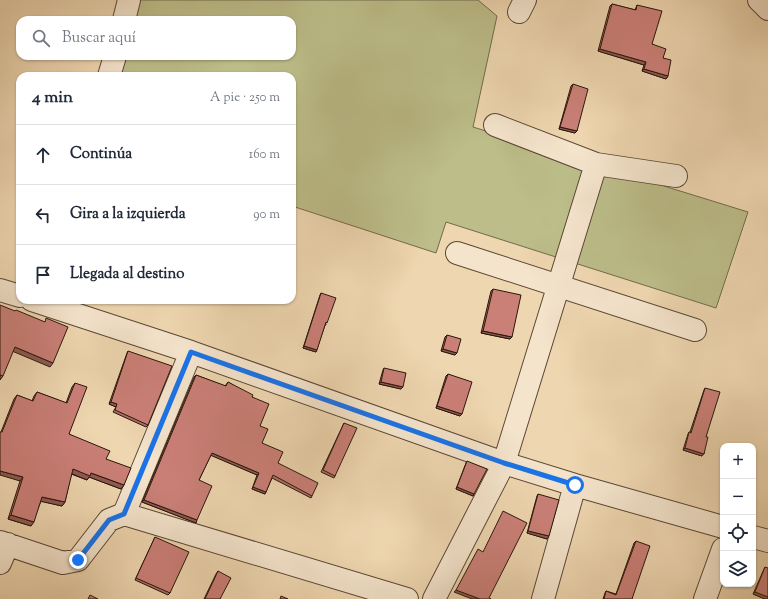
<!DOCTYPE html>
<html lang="es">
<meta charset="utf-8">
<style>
:root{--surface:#fff;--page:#f2f2f3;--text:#1f2937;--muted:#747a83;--line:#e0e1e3}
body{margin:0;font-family:"Sorts Mill Goudy",serif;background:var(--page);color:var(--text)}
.controls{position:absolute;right:12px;bottom:12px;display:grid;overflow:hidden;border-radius:8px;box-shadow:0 1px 3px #0004}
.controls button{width:36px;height:36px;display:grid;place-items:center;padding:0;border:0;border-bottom:1px solid var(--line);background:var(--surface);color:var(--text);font:20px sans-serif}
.stop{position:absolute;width:12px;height:12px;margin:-9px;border:3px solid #1a73e8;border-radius:50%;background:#fff}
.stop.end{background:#1a73e8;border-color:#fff;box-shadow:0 1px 4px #0008}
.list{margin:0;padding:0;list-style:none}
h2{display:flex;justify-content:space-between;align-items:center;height:52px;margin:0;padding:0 16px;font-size:17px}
h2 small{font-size:13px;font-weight:400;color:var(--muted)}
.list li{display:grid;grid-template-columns:26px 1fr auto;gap:12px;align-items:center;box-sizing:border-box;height:60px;padding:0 16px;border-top:1px solid var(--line)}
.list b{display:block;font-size:15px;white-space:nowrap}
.list em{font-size:13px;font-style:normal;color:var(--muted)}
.icon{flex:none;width:22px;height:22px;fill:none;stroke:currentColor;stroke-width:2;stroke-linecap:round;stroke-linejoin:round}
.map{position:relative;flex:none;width:768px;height:599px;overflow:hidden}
.search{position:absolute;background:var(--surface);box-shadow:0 1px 3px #0004;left:16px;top:16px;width:280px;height:44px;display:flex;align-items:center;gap:10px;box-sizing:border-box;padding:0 14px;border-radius:12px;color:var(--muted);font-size:15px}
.panel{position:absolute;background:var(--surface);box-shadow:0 1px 3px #0004;left:16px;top:72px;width:280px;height:232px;border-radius:12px}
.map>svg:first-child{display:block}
.green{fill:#bcbd89;stroke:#736a4a}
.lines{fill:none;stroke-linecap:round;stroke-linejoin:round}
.minor-casing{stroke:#5b4734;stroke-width:24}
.minor{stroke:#f4e4cc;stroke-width:22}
.wall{fill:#ae6d66;stroke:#2a170b}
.shaded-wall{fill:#8d5953;stroke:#2a170b}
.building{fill:#ca7f77;stroke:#2a170b}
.route{stroke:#1a73e8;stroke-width:5}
</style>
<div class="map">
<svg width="768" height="599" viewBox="0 0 768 599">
<rect width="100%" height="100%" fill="#eed6b0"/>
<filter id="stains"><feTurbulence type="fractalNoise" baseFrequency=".005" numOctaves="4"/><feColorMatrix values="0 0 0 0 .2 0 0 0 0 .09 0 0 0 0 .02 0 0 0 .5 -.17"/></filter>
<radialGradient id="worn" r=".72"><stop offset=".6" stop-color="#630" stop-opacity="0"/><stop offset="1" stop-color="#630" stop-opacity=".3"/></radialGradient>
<path class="green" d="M139 0H478L497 16 473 127 748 212 716 308 446 222 436 253 292 206V76H117L123 56H292V20H133Z"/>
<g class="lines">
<g class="minor-casing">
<path id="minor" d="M759 0 768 9
M519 12 525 0
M124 20 129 0
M109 76 115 56
M495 125 596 164 676 176
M457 253 695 330
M0 290 20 296
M32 300 191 352 504 463 575 485 723 527
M124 514 191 352
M753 537 768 541
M0 542 63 563 78 560 109 520 124 514 407 599
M0 563 8 544
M434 599 504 463 596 164
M543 599 575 485
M705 599 723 549"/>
</g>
<use href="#minor" class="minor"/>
</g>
<path class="wall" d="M612 4 635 10 637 5 652 44 663 58 668 76 666 79 642 71 644 65 598 51 610 6Z
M573 84 577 131 575 133 559 129 571 86Z
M493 289 512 337 510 339 481 333 491 291Z
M321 293 326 325H325L316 352 303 348 320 295Z
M447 335 455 355 441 351 445 337Z
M128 351 148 425 146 427 113 412 116 407 109 404 127 353Z
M384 368 401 389 379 384 383 370Z
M448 374 462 414 460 416 436 408 446 376Z
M196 375 225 386 228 382 252 397 260 426 262 443 278 463 312 496 311 498 272 478 265 494 252 489 257 475 211 455 199 480 196 523 142 502 194 377Z
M75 383 69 434 106 459 124 485 121 489 89 477 87 480 71 474 65 502 62 506 41 501 31 526 8 519 20 481 1 432 14 399 17 395 32 401 34 396 37 392 66 403 72 387Z
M705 388 706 437 704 454 702 456 683 450 688 434 689 432H690L704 390Z
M344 423 335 476 334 478 321 472Z
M467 461 474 494 473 496 456 489 466 463Z
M538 494 547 539 527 533 537 496Z
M155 537 170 593 168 595 135 580Z
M636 541 632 599H603L605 593 606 591 616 594 634 543Z
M765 567 768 599H765L753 594 764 569Z
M218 571 220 599H204L216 574Z"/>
<path class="shaded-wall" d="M600 49 646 62 644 65 598 51Z
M644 69 668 76 666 79 642 71Z
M560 127 577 131 575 133 559 129Z
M483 331 512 337 510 339 481 333Z
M304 346 317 350 316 352 303 348Z
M15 347 53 363 50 367 12 351Z
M443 349 457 353 455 355 441 351Z
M0 375 3 376 0 380Z
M381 382 403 387 401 389 379 384Z
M111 402 117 404 116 407 109 404Z
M437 406 462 414 460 416 436 408Z
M685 448 704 454 702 456 683 450Z
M212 453 259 473 257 475 210 455Z
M73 469 91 473 124 485 121 489 89 477 87 480 70 473Z
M0 471 23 477 20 481 0 475Z
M253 487 266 492 265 494 252 489Z
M457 487 474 494 473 496 456 489Z
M42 497 65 502 62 506 39 501Z
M144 500 197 520 196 523 142 502Z
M11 515 34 522 31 526 8 519Z
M528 531 549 536 547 539 527 533Z
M456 590 480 599H472L454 592Z
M755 592 768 597V599H765L753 594Z"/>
<path class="building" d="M612 4 636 10 637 5 662 11 652 44 666 49 663 58 671 60 668 76 644 69 646 62 600 49Z
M573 84 588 89 577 131 560 127Z
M493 289 521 295 512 337 483 331Z
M321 293 336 298 327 323 326 322 317 350 304 346Z
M0 305 15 311 16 310 45 322 46 318 68 327 53 363 15 347 3 376 0 375Z
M447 335 461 339 457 353 443 349Z
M128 351 172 366 148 425 115 410 117 404 111 402Z
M384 368 406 373 403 387 381 382Z
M448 374 472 382 462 414 437 406Z
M196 375 226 386 228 382 253 395 252 397 269 404 260 426 268 429 262 443 283 452 278 463 318 483 312 496 273 475 266 492 253 487 259 473 212 453 199 480 212 486 197 520 144 500Z
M75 383 87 387 69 434 110 451 106 459 131 468 124 485 91 473 90 476 73 469 65 502 42 497 34 522 11 515 23 477 0 471V432H2L17 395 33 401 37 392 67 403Z
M705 388 720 392 706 437H708L704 454 685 448 689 432 691 433 696 417Z
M344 423 357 428 335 476 323 470Z
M467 461 487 469 474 494 457 487Z
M538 494 559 500 549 536 528 531Z
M503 511 527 523 489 598 491 599H480L456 590 478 549 483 552Z
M155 537 189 552 170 593 136 578Z
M636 541 650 546 632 599H604L606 591 616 595Z
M765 567 768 568V597L755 592Z
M218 571 231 578 220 599H205Z
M90 595 98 599H88Z
M281 596 288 599H280Z"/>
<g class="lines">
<path class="route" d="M78 560 109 520 124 514 191 352 504 463 575 485"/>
</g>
<rect width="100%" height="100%" filter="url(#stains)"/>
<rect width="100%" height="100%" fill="url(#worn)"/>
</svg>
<div class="controls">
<button>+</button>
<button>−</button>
<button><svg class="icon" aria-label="locate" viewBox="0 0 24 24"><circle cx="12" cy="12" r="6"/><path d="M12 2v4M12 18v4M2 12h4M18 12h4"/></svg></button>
<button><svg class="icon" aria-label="layers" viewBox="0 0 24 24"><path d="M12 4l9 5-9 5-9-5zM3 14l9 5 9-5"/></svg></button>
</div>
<div class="stop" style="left:575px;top:485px"></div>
<div class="stop end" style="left:78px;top:560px"></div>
<div class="search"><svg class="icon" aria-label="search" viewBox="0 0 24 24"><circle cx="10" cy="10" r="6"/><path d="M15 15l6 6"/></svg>Buscar aquí</div>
<section class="panel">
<h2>4 min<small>A pie · 250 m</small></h2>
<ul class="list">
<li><svg class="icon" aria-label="ahead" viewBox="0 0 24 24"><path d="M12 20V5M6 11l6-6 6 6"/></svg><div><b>Continúa</b></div><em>160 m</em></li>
<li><svg class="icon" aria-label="left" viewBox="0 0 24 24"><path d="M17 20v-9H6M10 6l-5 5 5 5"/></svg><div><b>Gira a la izquierda</b></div><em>90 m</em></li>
<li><svg class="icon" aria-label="arrive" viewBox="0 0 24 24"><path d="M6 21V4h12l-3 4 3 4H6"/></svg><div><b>Llegada al destino</b></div></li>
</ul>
</section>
</div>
